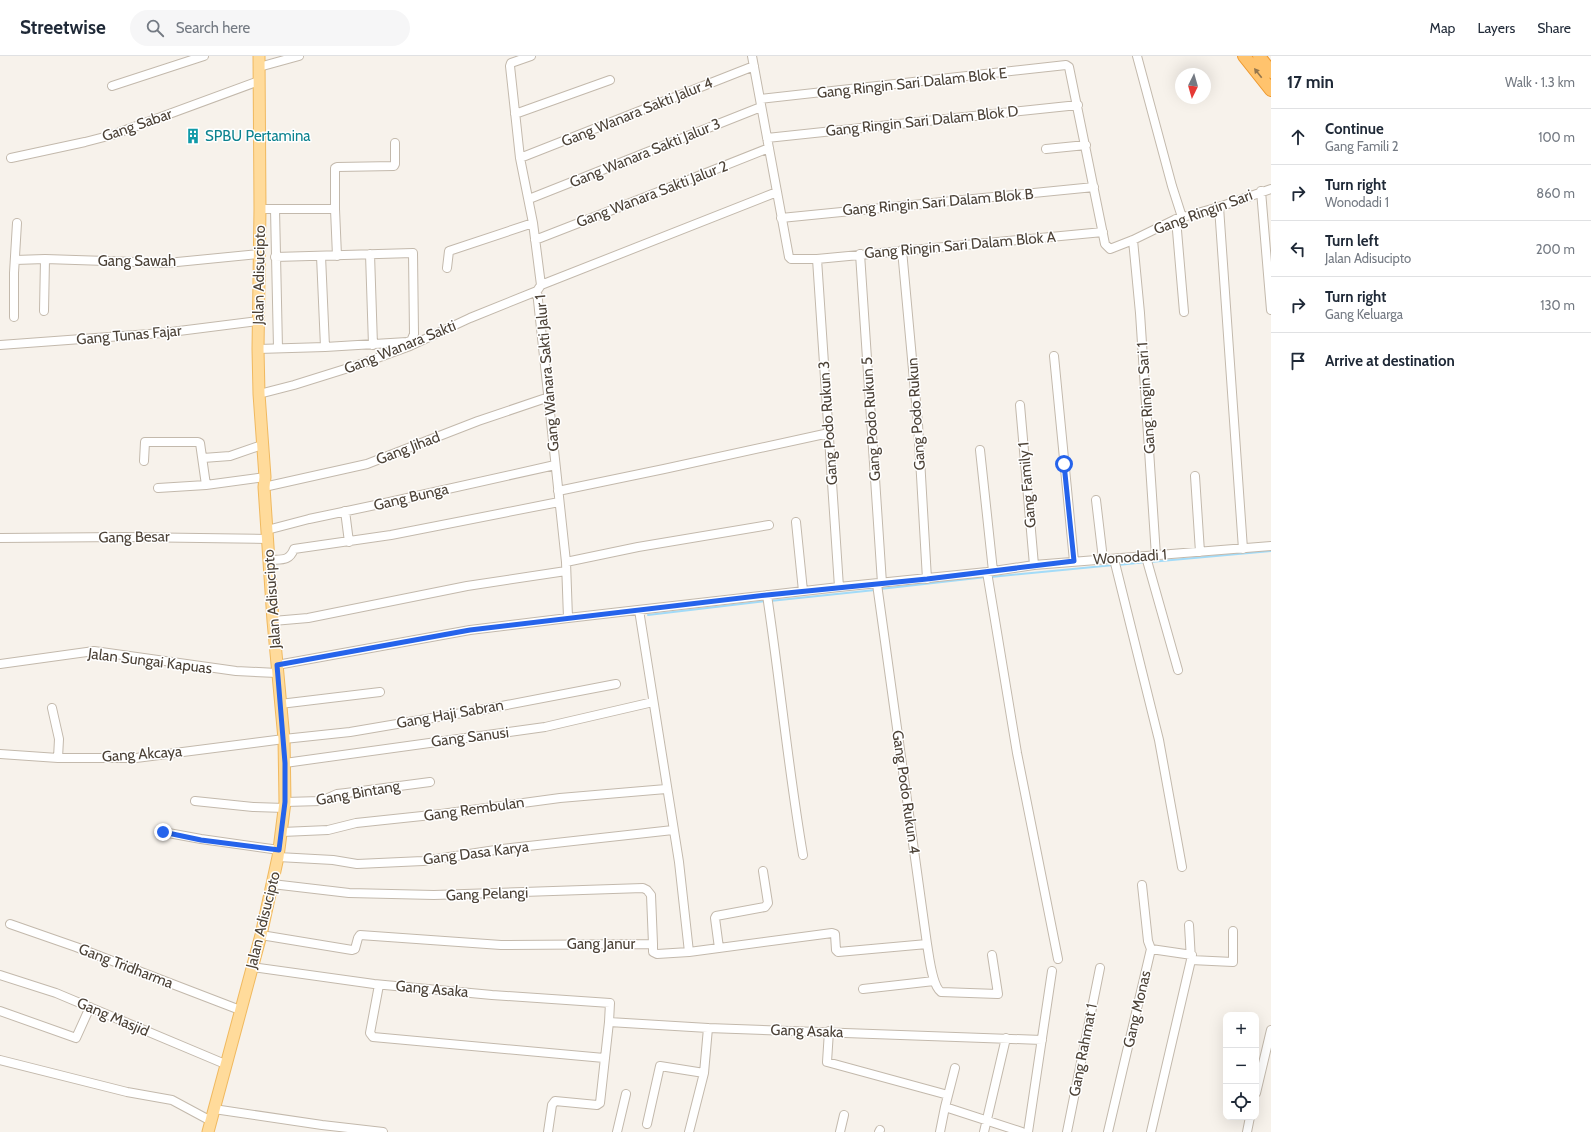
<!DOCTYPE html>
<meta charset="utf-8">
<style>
:root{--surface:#fff;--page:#f6f6f7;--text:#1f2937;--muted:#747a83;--line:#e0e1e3}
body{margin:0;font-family:Cabin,sans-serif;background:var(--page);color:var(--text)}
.controls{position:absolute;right:12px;bottom:12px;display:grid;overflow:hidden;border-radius:8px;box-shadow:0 4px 16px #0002}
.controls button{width:36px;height:36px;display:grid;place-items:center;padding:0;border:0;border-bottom:1px solid var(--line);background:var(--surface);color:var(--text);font:20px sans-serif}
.compass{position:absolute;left:1175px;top:12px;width:36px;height:36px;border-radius:50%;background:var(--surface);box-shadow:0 4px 16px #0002;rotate:185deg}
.stop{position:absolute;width:12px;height:12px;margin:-9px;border:3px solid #2563eb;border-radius:50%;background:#fff}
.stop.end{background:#2563eb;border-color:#fff;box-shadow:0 1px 4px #0008}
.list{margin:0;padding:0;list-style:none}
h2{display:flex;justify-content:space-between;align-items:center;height:52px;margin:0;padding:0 16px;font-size:17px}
h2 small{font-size:13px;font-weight:400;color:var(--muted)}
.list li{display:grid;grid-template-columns:26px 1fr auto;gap:12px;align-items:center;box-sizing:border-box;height:56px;padding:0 16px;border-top:1px solid var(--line)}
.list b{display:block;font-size:15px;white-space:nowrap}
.list p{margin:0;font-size:13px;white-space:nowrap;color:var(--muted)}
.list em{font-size:13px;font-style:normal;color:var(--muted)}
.icon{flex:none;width:22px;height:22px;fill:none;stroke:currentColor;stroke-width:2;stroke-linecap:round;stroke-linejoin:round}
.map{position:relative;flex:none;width:1271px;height:1076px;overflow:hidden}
header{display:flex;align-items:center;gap:24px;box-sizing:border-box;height:56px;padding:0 20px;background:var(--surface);border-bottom:1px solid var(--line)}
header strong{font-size:19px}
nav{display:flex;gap:22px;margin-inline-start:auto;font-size:14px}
.search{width:280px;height:36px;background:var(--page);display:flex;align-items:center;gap:10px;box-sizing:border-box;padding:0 14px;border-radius:22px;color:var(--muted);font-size:15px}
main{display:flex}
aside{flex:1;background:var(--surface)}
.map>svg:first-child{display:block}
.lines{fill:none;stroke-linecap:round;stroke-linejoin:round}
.stream{stroke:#a2dbf8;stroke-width:2}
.minor-casing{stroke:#c3b9ac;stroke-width:10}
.major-casing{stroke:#f0b95f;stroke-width:13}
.highway-casing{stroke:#ed982e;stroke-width:14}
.minor{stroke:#fff;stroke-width:8}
.major{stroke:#ffdb9b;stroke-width:11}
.highway{stroke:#ffc36d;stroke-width:12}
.oneway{fill:#94764d}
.route{stroke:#2563eb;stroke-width:5}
.labels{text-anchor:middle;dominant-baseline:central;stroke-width:3;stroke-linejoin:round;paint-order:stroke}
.street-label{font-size:15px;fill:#4c4237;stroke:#fff}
.culture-label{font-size:15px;fill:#0d838f;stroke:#fff;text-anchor:start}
</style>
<header>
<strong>Streetwise</strong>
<div class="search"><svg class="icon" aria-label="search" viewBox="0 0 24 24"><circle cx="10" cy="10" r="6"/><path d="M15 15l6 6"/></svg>Search here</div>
<nav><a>Map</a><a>Layers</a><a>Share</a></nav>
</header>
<main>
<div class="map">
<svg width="1271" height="1076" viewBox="0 0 1271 1076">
<rect width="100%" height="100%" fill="#f7f2eb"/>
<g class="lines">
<path class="stream" d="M1150 506 1271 495
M1118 509 1146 506
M991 521 1114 509
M880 533 986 521
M770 545 875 534
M648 559 766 545"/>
<g class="minor-casing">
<path id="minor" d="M531 0 511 7 510 10 520 102 533 167 541 229
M752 0 789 201 791 203H817L1103 176
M1137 0 1172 130 1182 161
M259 11 299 0
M112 30 204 0
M760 43 1066 9 1069 11 1105 188 1110 193 1133 184 1176 163 1219 151 1271 133
M515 58 610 24
M767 82 1078 49
M1046 93 1086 89
M11 102 85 86 112 79 259 25
M520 102 754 10
M1261 135 1271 254
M529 143 761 51
M1219 151 1243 493
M260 153H335
M275 153 278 292
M781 162 1094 131
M1176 163 1184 256
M535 184 643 142 769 92
M1133 184 1140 257 1156 500
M902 194 918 368 927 523
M370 198 373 289
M860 198 882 527
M321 200 325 291
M337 200 335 153V112L337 111 394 110 395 108V87
M817 203 839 531
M15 204 45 203 167 207 259 198
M447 212 449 195 533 167
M44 255 45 203
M14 261V217L17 167
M0 289 163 277 258 265
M258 293 325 291 407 286 411 285 414 278 413 197 275 201
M1054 300 1074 505
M259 338 294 329 358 309 410 290 470 262 537 235
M1020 349 1034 509
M980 394 993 515
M203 402 230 400 262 389
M144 405 145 386H198L200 387 206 429
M1195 420 1200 496
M264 431 367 408 478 365 549 341
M158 432 206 429 265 421
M558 435 664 413 829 377
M1096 444 1103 503
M345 455 349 486
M796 466 803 535
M267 474 309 463 385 447 555 409
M0 482 125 481 268 483
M1146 501 1178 614
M1114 503 1159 684 1182 811
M270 504C281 503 289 506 294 493L391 479 559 446
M566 506 638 491 769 469
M987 516 1017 697 1058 903
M877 528 927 888C929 899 932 930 941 936L998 938 992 899
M767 539C780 625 788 712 803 799
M639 554 679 806 689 896
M568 562 566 506 537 235 541 229 777 136
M273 565 308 562 467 530 566 515
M0 608 94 595 236 615 277 617
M277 609 470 574 568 562 839 531 987 516 1034 509 1271 490
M280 648 380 636
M52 652 59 683 58 702
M0 698 58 702H136L284 683 350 676 491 652 616 628
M285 707 545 671 653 646
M195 745 253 751 285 752
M285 746 321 745 337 738 346 737 430 726
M163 776 201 783 279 794
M282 776 328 774 356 767 441 758 560 742 666 733
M278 801 333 804 357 808 423 805 502 793 673 774
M272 828 349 837 434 839 643 832 647 834 651 839 653 888
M10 868 76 891 240 954
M261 879 352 894 355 893 358 882 360 879 501 889 653 888V896L657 898 689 896 832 877 835 878 836 894 838 896 927 888
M719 892 715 862 716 860 765 851 768 847 763 815
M1151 893 1192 899
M1191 904 1233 906V875
M252 911 374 928 492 939 610 947 609 966 600 1047 597 1049 555 1045 552 1049 548 1076
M0 919 56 937 225 1008
M379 929 370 977 373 981 604 1002
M863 933 934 925
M0 955 76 982 90 951
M609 966 708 972 1042 984
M829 975 827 1006 948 1039
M0 1004 127 1036 172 1044 211 1065
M955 1012 945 1051 1022 1076
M1256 1037 1271 974
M214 1053 322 1069 383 1076
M647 1068 660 1010 704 1017
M617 1076 626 1038
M689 1076 704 1017 708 972
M840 1076 844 1059
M879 1076 880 1074
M940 1076 945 1051
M984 1076 1006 982
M1028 1076 1052 915
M1067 1076 1100 912
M1108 1076 1151 893 1148 885 1142 829
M1151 1076 1191 904 1189 869
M1247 1076 1250 1061"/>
</g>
<g class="major-casing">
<path id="major" d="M208 1076 261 879 278 801 285 746 284 683 273 565 264 431 265 421 259 338 258 293 260 153 259 0"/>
</g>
<g class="highway-casing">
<path id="highway" d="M1244 0 1271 34
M1259 0 1271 16"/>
</g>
<use href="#minor" class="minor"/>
<use href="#major" class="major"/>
<use href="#highway" class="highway"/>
</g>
<defs><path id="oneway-solid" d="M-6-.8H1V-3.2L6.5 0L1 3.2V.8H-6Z"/></defs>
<use class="oneway" href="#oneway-solid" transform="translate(1258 17) rotate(-128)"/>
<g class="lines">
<path class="route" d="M163 776 201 784 279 794 285 746V707L277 609 470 574 767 539 927 523 1074 505 1064 408"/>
</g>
<defs>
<g id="building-bare" transform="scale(1.2)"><path d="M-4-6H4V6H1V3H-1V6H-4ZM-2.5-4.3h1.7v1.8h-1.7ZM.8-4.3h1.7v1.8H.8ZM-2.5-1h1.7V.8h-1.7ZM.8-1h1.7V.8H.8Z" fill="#0f9aa8" stroke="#fff" stroke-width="2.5" paint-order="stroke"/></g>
</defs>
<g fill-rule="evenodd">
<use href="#building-bare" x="193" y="80"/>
</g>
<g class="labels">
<g class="street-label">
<text transform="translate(912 27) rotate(-6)">Gang Ringin Sari Dalam Blok E</text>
<text transform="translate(637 56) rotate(-22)">Gang Wanara Sakti Jalur 4</text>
<text transform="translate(922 65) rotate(-6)">Gang Ringin Sari Dalam Blok D</text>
<text transform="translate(137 69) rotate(-19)">Gang Sabar</text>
<text transform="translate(645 97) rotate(-22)">Gang Wanara Sakti Jalur 3</text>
<text transform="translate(652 138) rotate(-21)">Gang Wanara Sakti Jalur 2</text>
<text transform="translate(938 146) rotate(-5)">Gang Ringin Sari Dalam Blok B</text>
<text transform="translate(1203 156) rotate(-20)">Gang Ringin Sari</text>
<text transform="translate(960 189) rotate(-5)">Gang Ringin Sari Dalam Blok A</text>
<text x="137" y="205">Gang Sawah</text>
<text transform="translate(259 219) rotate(-89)">Jalan Adisucipto</text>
<text transform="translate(129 279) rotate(-5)">Gang Tunas Fajar</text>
<text transform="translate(400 291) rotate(-22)">Gang Wanara Sakti</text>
<text transform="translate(547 317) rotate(-95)">Gang Wanara Sakti Jalur 1</text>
<text transform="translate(1146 342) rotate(-94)">Gang Ringin Sari 1</text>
<text transform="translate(916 358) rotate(-94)">Gang Podo Rukun</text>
<text transform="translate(871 363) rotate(-94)">Gang Podo Rukun 5</text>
<text transform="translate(828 367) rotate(-94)">Gang Podo Rukun 3</text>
<text transform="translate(408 392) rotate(-21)">Gang Jihad</text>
<text transform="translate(1027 429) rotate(-95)">Gang Family 1</text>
<text transform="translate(411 441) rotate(-13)">Gang Bunga</text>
<text transform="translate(134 481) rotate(-1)">Gang Besar</text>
<text transform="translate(1130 501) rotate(-4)">Wonodadi 1</text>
<text transform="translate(272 543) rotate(-94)">Jalan Adisucipto</text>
<text transform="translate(150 605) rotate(7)">Jalan Sungai Kapuas</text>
<text transform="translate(450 658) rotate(-10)">Gang Haji Sabran</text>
<text transform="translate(470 681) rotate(-7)">Gang Sanusi</text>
<text transform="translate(142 698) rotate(-4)">Gang Akcaya</text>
<text transform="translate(906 736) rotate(82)">Gang Podo Rukun 4</text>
<text transform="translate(358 737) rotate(-10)">Gang Bintang</text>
<text transform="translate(474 753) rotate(-8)">Gang Rembulan</text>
<text transform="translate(476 797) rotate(-7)">Gang Dasa Karya</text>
<text transform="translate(487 838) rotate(-2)">Gang Pelangi</text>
<text transform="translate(263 864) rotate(-76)">Jalan Adisucipto</text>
<text x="601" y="888">Gang Janur</text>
<text transform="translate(126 910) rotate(21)">Gang Tridharma</text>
<text transform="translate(432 933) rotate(5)">Gang Asaka</text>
<text transform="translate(1137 953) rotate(-77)">Gang Monas</text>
<text transform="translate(113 961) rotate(23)">Gang Masjid</text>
<text transform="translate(807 975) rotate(2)">Gang Asaka</text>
<text transform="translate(1083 994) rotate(-79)">Gang Rahmat 1</text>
</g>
<g class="culture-label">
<text x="205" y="80">SPBU Pertamina</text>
</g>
</g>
</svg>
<div class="controls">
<button>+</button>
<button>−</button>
<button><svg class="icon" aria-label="locate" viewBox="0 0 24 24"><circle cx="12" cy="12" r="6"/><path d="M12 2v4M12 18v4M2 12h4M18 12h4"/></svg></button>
</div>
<svg class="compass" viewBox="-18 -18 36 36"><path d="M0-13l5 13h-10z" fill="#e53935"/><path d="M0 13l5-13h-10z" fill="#747a83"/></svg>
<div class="stop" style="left:1064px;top:408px"></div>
<div class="stop end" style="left:163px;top:776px"></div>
</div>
<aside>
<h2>17 min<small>Walk · 1.3 km</small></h2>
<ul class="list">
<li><svg class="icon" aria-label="ahead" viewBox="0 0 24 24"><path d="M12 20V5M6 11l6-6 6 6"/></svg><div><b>Continue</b><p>Gang Famili 2</p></div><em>100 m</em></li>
<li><svg class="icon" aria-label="right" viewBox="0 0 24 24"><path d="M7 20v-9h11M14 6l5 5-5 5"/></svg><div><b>Turn right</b><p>Wonodadi 1</p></div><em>860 m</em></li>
<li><svg class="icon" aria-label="left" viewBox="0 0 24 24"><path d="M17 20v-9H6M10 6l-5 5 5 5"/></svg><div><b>Turn left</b><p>Jalan Adisucipto</p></div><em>200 m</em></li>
<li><svg class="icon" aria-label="right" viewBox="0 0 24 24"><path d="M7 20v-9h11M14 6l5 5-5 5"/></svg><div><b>Turn right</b><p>Gang Keluarga</p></div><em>130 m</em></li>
<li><svg class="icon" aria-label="arrive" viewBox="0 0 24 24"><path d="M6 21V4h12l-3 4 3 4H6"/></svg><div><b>Arrive at destination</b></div></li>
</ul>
</aside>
</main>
